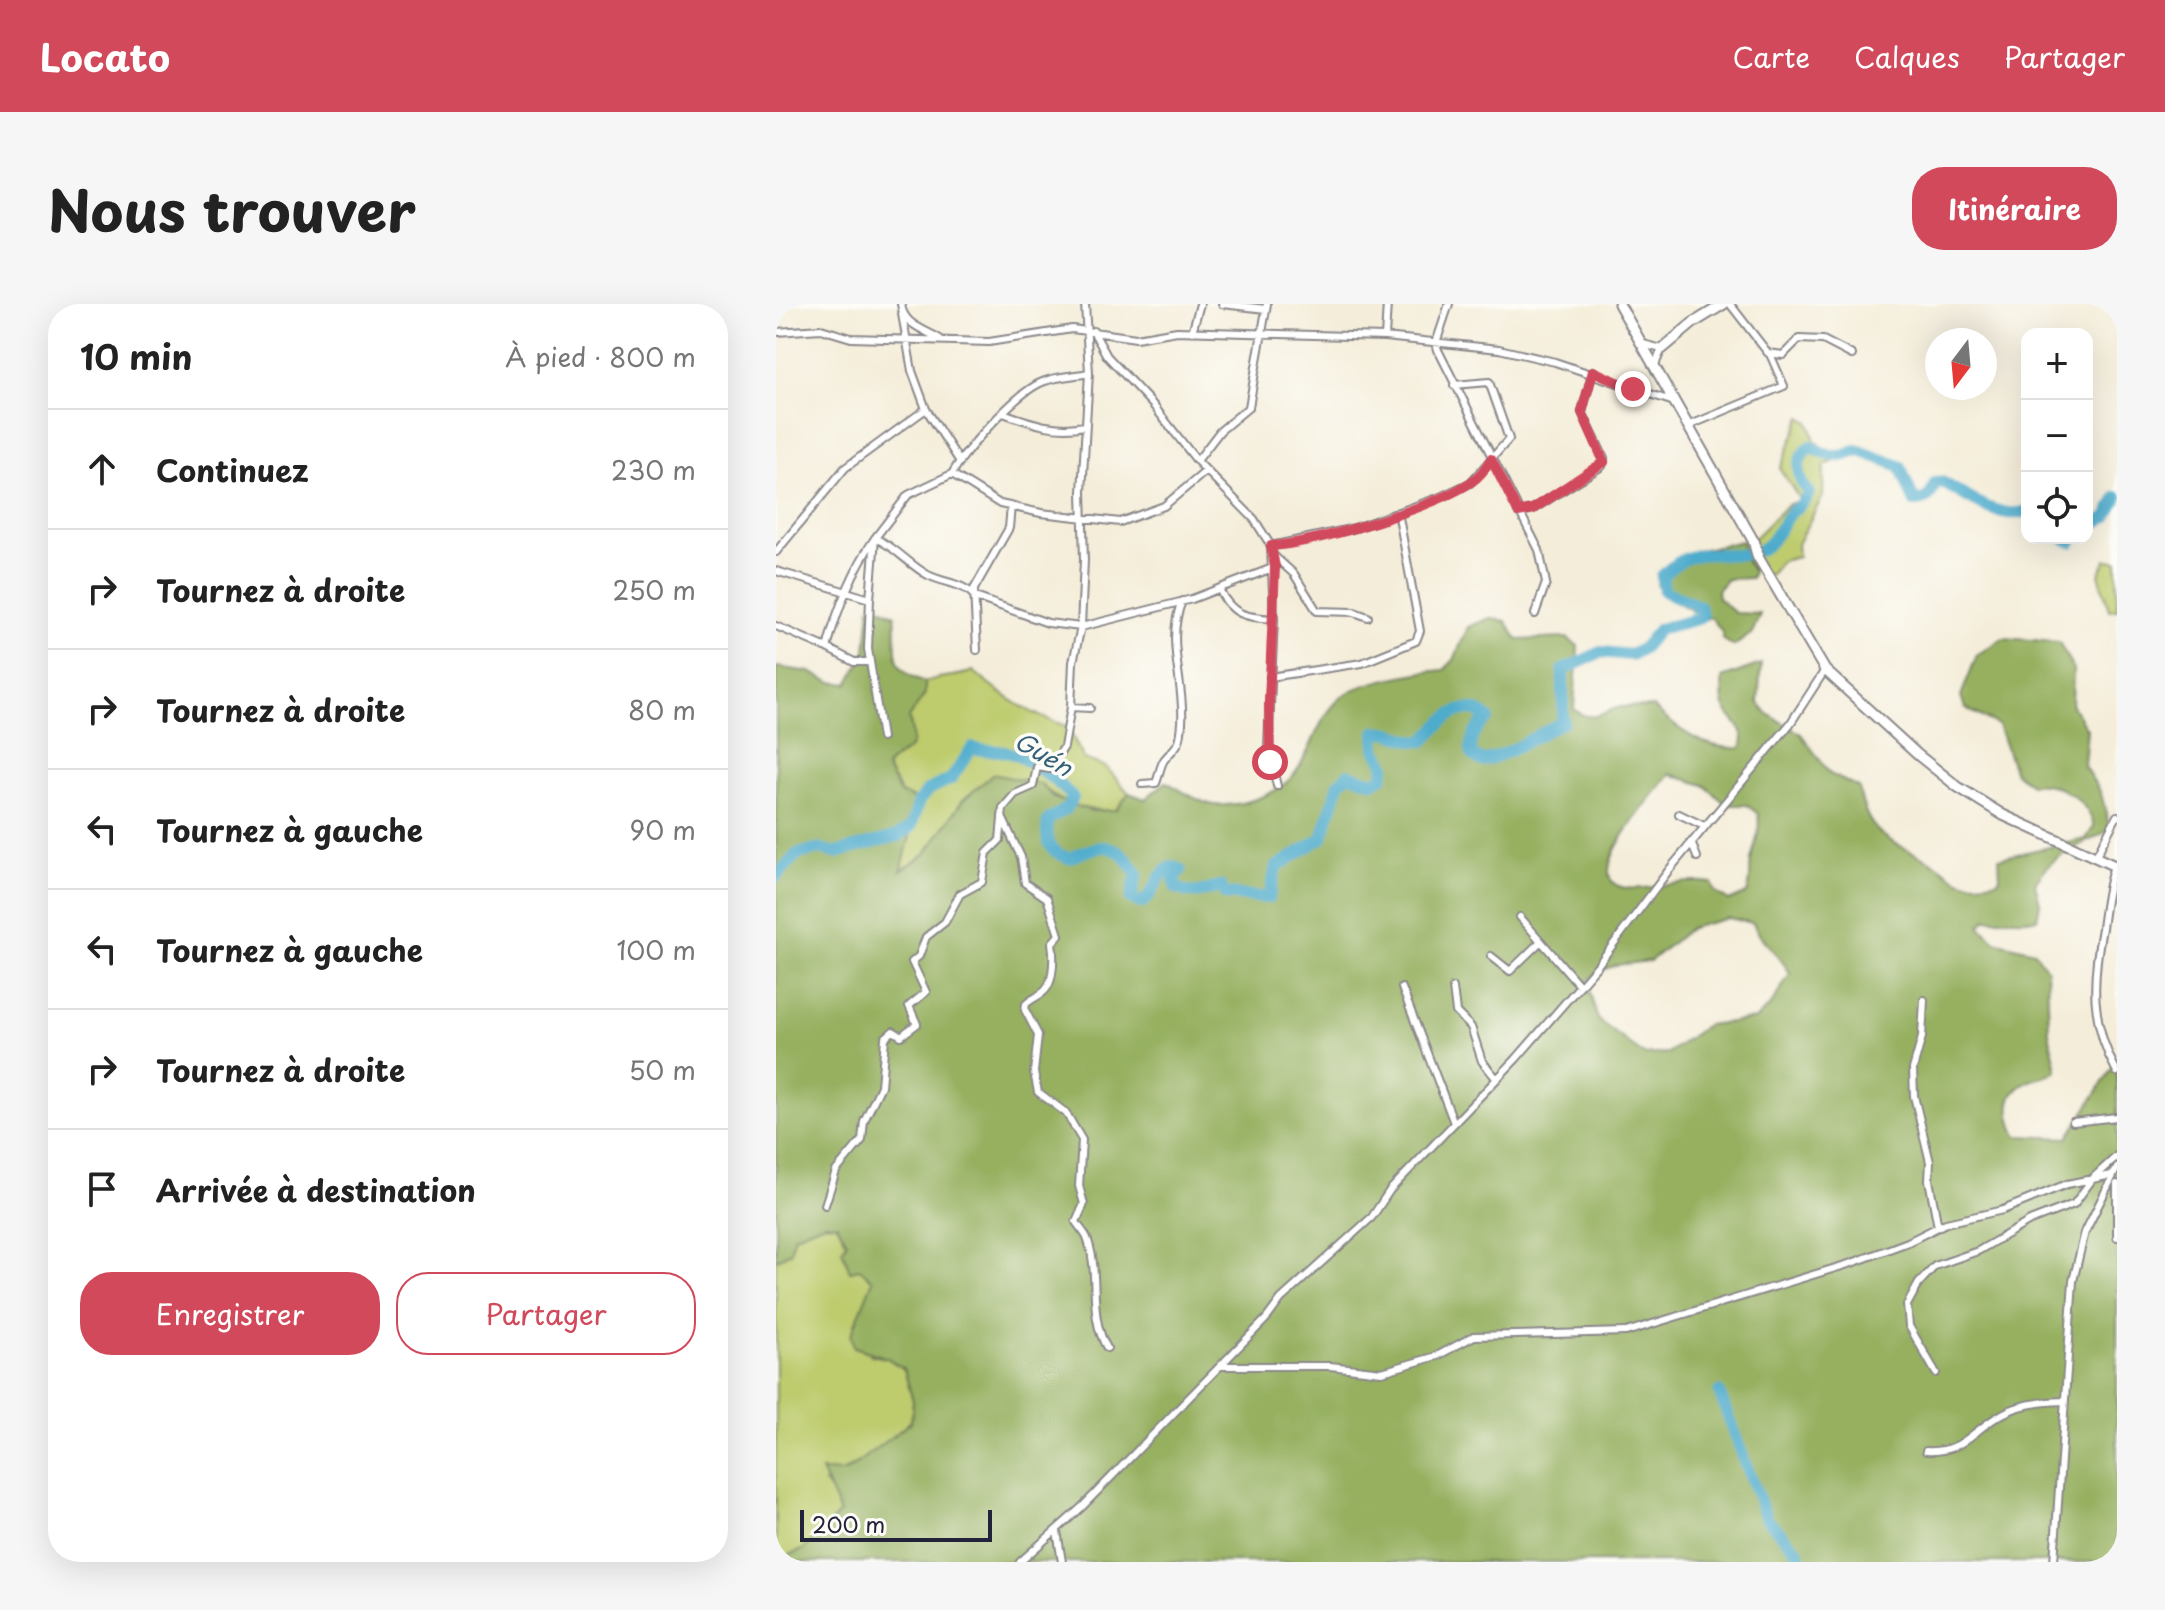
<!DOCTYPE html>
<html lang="fr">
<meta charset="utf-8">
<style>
:root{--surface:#fff;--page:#f6f6f6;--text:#222;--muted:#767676;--line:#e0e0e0;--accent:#d1495b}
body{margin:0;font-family:"Playpen Sans",sans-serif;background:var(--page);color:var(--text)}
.controls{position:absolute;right:24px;top:24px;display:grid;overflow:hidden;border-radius:16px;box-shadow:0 8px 32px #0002}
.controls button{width:72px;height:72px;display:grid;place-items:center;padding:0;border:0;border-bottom:2px solid var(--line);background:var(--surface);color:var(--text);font:40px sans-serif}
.compass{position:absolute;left:1149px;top:24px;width:72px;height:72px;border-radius:50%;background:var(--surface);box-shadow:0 8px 32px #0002;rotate:196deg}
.scale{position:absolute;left:24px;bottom:20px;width:192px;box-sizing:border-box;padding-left:8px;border:4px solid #22223b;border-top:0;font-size:22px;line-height:28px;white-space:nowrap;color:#22223b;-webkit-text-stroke:6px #fdfcf7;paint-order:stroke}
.stop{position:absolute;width:24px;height:24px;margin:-18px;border:6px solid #d1495b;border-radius:50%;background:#fff}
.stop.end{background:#d1495b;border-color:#fff;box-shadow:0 2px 8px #0008}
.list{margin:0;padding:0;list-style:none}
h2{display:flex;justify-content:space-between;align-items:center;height:104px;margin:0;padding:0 32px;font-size:34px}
h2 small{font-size:26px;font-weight:400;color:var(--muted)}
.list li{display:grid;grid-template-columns:52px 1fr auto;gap:24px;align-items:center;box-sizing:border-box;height:120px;padding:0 32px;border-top:2px solid var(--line)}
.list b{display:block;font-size:30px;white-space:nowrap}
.list em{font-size:26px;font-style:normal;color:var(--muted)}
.actions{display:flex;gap:16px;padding:24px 32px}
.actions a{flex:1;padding:18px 0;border:2px solid var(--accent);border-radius:32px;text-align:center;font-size:28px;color:var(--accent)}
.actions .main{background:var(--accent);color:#fff}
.icon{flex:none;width:44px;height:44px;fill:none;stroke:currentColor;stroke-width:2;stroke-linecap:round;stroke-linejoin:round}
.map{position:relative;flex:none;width:1341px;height:1258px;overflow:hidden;border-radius:32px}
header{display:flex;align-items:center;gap:48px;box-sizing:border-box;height:112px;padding:0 40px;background:var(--accent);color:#fff}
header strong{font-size:38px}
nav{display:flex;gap:44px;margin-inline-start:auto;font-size:28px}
.intro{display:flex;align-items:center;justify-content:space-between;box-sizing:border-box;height:192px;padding:0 48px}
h1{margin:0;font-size:56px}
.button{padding:20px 36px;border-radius:32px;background:var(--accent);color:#fff;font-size:28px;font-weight:700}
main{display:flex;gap:48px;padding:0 48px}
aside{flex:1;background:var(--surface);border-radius:32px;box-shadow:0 8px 32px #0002}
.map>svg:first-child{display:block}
.green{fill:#becc6e;stroke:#707754;stroke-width:2}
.forest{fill:#96b061;stroke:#5c694e;stroke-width:2;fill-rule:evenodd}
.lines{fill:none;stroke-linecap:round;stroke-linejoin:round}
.stream{stroke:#4dabcc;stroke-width:2}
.river{stroke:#4dabcc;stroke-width:12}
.street-casing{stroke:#8b888a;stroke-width:10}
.secondary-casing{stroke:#8b888a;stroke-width:13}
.primary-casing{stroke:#8b888a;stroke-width:14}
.street{stroke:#fff;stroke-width:6}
.secondary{stroke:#fff;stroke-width:9}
.primary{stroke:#fff;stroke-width:10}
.route{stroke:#d1495b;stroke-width:10}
.labels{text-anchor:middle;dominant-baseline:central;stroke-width:7;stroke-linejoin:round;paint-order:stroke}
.water-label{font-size:24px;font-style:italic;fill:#35607c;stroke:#fdfcf7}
</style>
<header>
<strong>Locato</strong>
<nav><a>Carte</a><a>Calques</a><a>Partager</a></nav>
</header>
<div class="intro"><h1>Nous trouver</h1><a class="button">Itinéraire</a></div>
<main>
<aside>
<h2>10 min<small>À pied · 800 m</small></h2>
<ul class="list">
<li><svg class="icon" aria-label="ahead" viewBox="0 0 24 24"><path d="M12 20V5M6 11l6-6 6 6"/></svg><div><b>Continuez</b></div><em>230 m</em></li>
<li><svg class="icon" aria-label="right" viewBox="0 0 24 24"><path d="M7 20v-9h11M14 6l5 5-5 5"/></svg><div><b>Tournez à droite</b></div><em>250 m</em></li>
<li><svg class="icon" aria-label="right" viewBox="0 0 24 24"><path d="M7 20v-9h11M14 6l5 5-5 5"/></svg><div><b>Tournez à droite</b></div><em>80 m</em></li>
<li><svg class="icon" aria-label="left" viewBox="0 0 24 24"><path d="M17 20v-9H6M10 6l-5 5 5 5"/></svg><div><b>Tournez à gauche</b></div><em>90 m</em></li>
<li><svg class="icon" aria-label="left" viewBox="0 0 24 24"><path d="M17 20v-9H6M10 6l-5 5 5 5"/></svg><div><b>Tournez à gauche</b></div><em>100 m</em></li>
<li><svg class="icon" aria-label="right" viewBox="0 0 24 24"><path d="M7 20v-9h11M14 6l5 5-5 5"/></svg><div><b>Tournez à droite</b></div><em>50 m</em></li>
<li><svg class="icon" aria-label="arrive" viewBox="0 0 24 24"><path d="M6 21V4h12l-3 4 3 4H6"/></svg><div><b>Arrivée à destination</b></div></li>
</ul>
<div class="actions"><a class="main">Enregistrer</a><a>Partager</a></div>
</aside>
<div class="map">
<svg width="1341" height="1258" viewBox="0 0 1341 1258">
<rect width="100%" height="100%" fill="#fdfcf7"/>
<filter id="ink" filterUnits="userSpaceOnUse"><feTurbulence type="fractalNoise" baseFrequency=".0125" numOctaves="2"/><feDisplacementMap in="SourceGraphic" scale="16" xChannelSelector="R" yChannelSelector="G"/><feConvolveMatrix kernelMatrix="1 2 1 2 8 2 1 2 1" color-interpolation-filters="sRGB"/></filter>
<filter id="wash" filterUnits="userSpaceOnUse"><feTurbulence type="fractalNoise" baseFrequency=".006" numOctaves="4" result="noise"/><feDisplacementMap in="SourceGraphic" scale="32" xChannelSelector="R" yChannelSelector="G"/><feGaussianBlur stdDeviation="1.8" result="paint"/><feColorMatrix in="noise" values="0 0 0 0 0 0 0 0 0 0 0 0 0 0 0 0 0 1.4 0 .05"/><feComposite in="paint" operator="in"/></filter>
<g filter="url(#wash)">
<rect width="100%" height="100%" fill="#f4edd9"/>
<path class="green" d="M1025 113 1033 118 1039 137 1061 156 1048 162 1047 192 1021 240 1022 253 1005 257 994 271C974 267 968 257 966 237L974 238 1011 201 1024 196 1004 165Z
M1330 256 1341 257V305L1333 306 1323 270Z
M197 367C227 392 253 411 291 422L308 455 330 463 353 489 340 506C311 508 284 502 265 480L187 496 150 549 124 568 125 489 110 463C127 441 144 455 132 414L149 390V378C165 371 181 374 197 367Z
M48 919 61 920 84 965 97 976 93 994 79 1019 95 1051 111 1054 128 1065 137 1097 135 1117 98 1148 48 1179 60 1194 64 1209 27 1246 0 1255V956L14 948 19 931Z"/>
<path class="forest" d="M966 237 968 255 977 267 975 274 951 275 941 286 942 294 959 309 984 310 976 329 958 342 946 335V328L935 313 929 315C915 303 889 296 881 280L919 247Z
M101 302 119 311C123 344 109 364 149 378V390L133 414C144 455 127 441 110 463L124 489 143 497 125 567 150 549 187 496 217 470 265 480 278 494 315 507 340 506 353 489 369 495 390 478C404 485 424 500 440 501 468 503 507 489 522 465 539 439 542 413 567 392 586 377 643 368 668 366L678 356 692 323 714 314 730 317 742 336 791 334 802 342 798 405C816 421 827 407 845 403 856 401 866 405 877 403 903 427 928 446 965 444 973 423 955 419 948 402 945 395 947 382 946 374L985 360 982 398 992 410 1025 430 1054 470 1083 484C1090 528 1109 535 1147 553 1184 570 1171 584 1221 577L1224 573 1223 554 1310 535 1318 522C1311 496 1281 476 1255 480L1239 469 1222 421 1189 404 1185 392 1201 351 1227 334 1283 338 1297 365 1296 402 1311 425 1308 462 1325 489 1334 525C1303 545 1279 546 1259 579L1264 599 1261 615H1210L1204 622 1219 637 1258 647 1271 665 1273 729 1281 766C1271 775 1261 773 1250 779 1227 791 1232 813 1241 832L1292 834 1341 756V1258H0V1255L27 1246 64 1209 45 1167 69 1168 135 1118 137 1097 128 1065 111 1054 78 1043 75 1031 97 976 84 965 74 967 66 946 71 938 61 920 48 919 19 931 14 948 0 956V363L34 368 54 378 72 380 90 348 94 303ZM894 470 928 481 951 501H971L982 510C985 529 979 538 975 556 973 568 976 576 971 589L953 597 939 588 936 579C905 574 875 588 850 584 797 577 883 486 894 470ZM952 614 977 619C984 638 1004 649 1014 670L995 701 980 715 931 721 892 749 868 751 822 716 811 678 821 668 840 661 874 657 914 624Z"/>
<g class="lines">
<path class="stream" d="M912 319 917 304 923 302"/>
<path class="river" d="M1311 223 1331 213 1341 193
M1287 234 1295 238 1298 234
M0 573 21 550 45 545 60 549 122 532 135 523 143 497 152 486 175 475 196 444C209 448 223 445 234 449 248 452 289 483 297 494L290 505 272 516C269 537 272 548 293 554 326 540 340 534 361 570L355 595 365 599C381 590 379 569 397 562L405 566 398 574 400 584C419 592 426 588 445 582L449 590 493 594 500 563 546 534 563 479 572 470 597 478 606 474 609 461 600 445 599 428C616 425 630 439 648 437 665 418 686 392 712 414 700 424 692 436 696 451L706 457C736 450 759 431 787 418V366L825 348 855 351 867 344 883 325 921 315 926 311 923 302 888 287 886 272C926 230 959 265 990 242 998 236 1005 221 1012 212 1019 203 1028 200 1033 189 1019 175 1019 154 1035 142 1050 153 1064 156 1081 146L1124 162 1138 197C1152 197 1155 192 1159 179L1166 178C1188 191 1224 217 1251 207
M943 1088 990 1214 1022 1247 1026 1258"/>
</g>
</g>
<g filter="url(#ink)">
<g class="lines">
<g class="street-casing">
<path id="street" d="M125 0C127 21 148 25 164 35
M309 0 313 69 306 188 308 256 305 323 416 295 499 263
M446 0 490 5
M611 0 609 33 723 45 779 58 898 98
M673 0 660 39 662 46 763 246 770 279 759 310
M954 0 992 49 1007 51 1023 35 1047 36 1076 51
M126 10 136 67 150 105
M317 27 331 52 377 101 421 157 478 215 495 242 498 315 492 444 501 482
M0 28 45 25 75 34 213 38 296 25 360 34 401 27 609 33
M416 28 424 0
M867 40 886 45 878 63
M313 69C298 72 283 72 269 77 242 86 190 145 176 170L224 200 265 209 344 218 388 202 430 167
M227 109C255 119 279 128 308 122
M912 122 1008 82 994 50
M421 157 444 127 473 103 491 0
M176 170 132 191 99 234C120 243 133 261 152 271 167 279 189 279 199 293L272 319 305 323 297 358 295 403 314 404
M742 208 757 205 826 162 828 154 806 108 817 67
M495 242 579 224 662 194 694 179 733 135 713 78 678 81
M0 248 69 164 150 105 184 158
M498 252 518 270 541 307 578 308 592 313
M0 267 94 295 99 234C77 266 61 306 51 344L0 322
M443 285C456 312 470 313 498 315
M94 295 92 345 106 434
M51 344 78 358H94
M201 346 198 285 233 224 235 202
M494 373 586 359 640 337 644 327 622 208
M366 480 380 479C383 472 384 462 388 456 401 440 404 444 406 419 409 377 389 337 406 297
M903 510 928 522
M226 513 245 553 249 579 271 594 283 631 276 639C278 651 278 674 271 684 267 691 256 694 250 700L249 706 262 731 258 768 262 788 290 809 306 836 303 882 308 900 300 918C303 923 309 929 311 934 325 970 311 1010 331 1044
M915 538 921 553
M1319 554 1341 512
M1338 562C1331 582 1329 603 1326 624 1316 677 1314 719 1341 768
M744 613 804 682
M715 652 734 667 764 638
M626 684 678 819
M677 684 680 708 695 723 706 757 720 774
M1148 696 1146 733 1137 765 1138 792 1154 858 1153 876 1162 923
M1297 818 1341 813
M1341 880V933
M49 901 60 867 86 836 88 817 105 782 109 734 117 727 125 732 141 720 133 702 150 688 136 658 143 652 150 633 169 618 184 590 206 578 211 549 224 536 227 504 239 490 257 482 261 463 274 465 288 443 295 403
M445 1062H554L606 1068 661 1052 698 1032 850 1028 1076 959 1132 938 1170 919 1227 906 1291 880 1336 871
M1160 1069 1133 1022 1131 1001 1143 979 1159 962 1202 947 1254 917 1298 900 1318 873 1341 852
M1150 1147C1185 1149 1193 1130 1221 1113 1242 1100 1263 1098 1288 1097
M281 1227 286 1258
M244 1258 306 1203 491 1014 505 995 596 913 614 886 740 755 821 662 893 566 1014 420 1049 366
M1278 1258 1297 977 1309 928 1341 864"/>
</g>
<g class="secondary-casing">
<path id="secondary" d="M843 0 978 238
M886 45 917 19 948 0
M982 253 1049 366 1142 451 1182 483 1227 511 1341 563"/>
</g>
<g class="primary-casing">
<path id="primary" d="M978 238 982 253"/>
</g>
<use href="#street" class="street"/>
<use href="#secondary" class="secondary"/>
<use href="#primary" class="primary"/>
</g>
</g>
<g class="lines" filter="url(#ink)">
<path class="route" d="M494 458 493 397 499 263 495 242C540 239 659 203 695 178 704 172 710 164 715 155L742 208 757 205 828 158 806 108 817 67 857 85"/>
</g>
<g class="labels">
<g class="water-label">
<text transform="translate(268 449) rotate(31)">Guén</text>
</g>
</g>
</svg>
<div class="controls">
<button>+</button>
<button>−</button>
<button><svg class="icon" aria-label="locate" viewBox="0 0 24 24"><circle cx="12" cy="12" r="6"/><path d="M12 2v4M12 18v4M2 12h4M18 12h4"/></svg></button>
</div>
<svg class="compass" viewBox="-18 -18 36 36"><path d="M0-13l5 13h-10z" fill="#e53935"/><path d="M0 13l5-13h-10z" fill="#767676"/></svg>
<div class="scale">200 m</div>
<div class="stop" style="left:494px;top:458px"></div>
<div class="stop end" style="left:857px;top:85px"></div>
</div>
</main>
